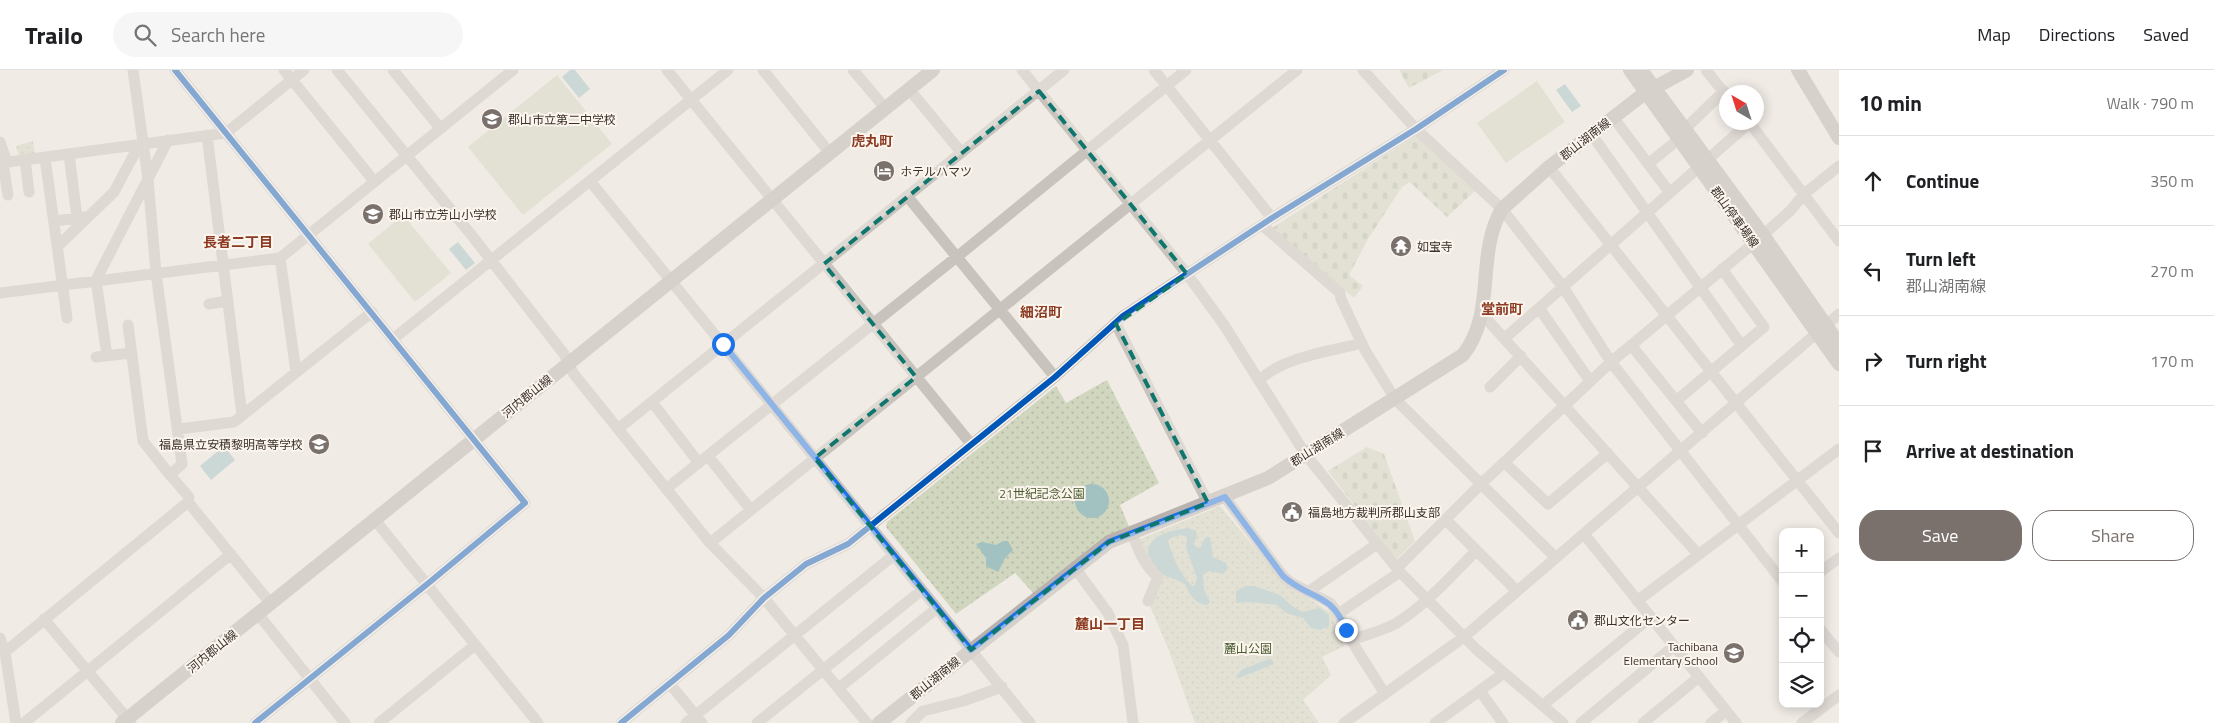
<!DOCTYPE html>
<meta charset="utf-8">
<style>
:root{--surface:#fff;--page:#f6f6f6;--text:#202124;--muted:#757577;--line:#e0e0e0;--accent:#7a716c}
body{margin:0;font-family:"Titillium Web","Noto Sans JP",sans-serif;background:var(--page);color:var(--text)}
.controls{position:absolute;right:15px;bottom:15px;display:grid;overflow:hidden;border-radius:10px;box-shadow:0 2px 12px #0003}
.controls button{width:45px;height:45px;display:grid;place-items:center;padding:0;border:0;border-bottom:1px solid var(--line);background:var(--surface);color:var(--text);font:25px sans-serif}
.compass{position:absolute;left:1719px;top:15px;width:45px;height:45px;border-radius:50%;background:var(--surface);box-shadow:0 2px 12px #0003;rotate:321deg}
.stop{position:absolute;width:15px;height:15px;margin:-11px;border:4px solid #1a73e8;border-radius:50%;background:#fff}
.stop.end{background:#1a73e8;border-color:#fff;box-shadow:0 1px 5px #0008}
.list{margin:0;padding:0;list-style:none}
h2{display:flex;justify-content:space-between;align-items:center;height:65px;margin:0;padding:0 20px;font-size:21px}
h2 small{font-size:16px;font-weight:400;color:var(--muted)}
.list li{display:grid;grid-template-columns:32px 1fr auto;gap:15px;align-items:center;box-sizing:border-box;height:90px;padding:0 20px;border-top:1px solid var(--line)}
.list b{display:block;font-size:19px;white-space:nowrap}
.list p{margin:0;font-size:16px;white-space:nowrap;color:var(--muted)}
.list em{font-size:16px;font-style:normal;color:var(--muted)}
.actions{display:flex;gap:10px;padding:15px 20px}
.actions a{flex:1;padding:11px 0;border:1px solid var(--accent);border-radius:20px;text-align:center;font-size:18px;color:var(--accent)}
.actions .main{background:var(--accent);color:#fff}
.icon{flex:none;width:28px;height:28px;fill:none;stroke:currentColor;stroke-width:2;stroke-linecap:round;stroke-linejoin:round}
.map{position:relative;flex:none;width:1839px;height:653px;overflow:hidden}
header{display:flex;align-items:center;gap:30px;box-sizing:border-box;height:70px;padding:0 25px;background:var(--surface);border-bottom:1px solid var(--line)}
header strong{font-size:24px}
nav{display:flex;gap:28px;margin-inline-start:auto;font-size:18px}
.search{width:350px;height:45px;background:var(--page);display:flex;align-items:center;gap:12px;box-sizing:border-box;padding:0 18px;border-radius:28px;color:var(--muted);font-size:19px}
main{display:flex}
aside{flex:1;background:var(--surface)}
.map>svg:first-child{display:block}
.grass{fill:url(#grass-dots)}
.cemetery{fill:url(#cemetery-stones)}
.pitch{fill:#d1d6bf}
.water{fill:#a1c2c1;fill-rule:evenodd}
.lines{fill:none;stroke-linecap:round;stroke-linejoin:round}
.minor{stroke:#c9c3be;stroke-width:11}
.major{stroke:#b8b1ad;stroke-width:14}
.cycleway-casing{stroke:#fbf5ee;stroke-width:9}
.cycleway{stroke:#0057b8;stroke-width:6}
.route{stroke:#1a73e8;stroke-width:6}
.marked{fill:none;stroke:#0f766e;stroke-width:4;stroke-dasharray:10 6;stroke-linejoin:round}
.labels{text-anchor:middle;dominant-baseline:central;stroke-width:4;stroke-linejoin:round;paint-order:stroke}
.poi-label{font-size:12px;fill:#3b302b;stroke:#fbf5ee;text-anchor:start}
.street-label{font-size:12px;fill:#3b302b;stroke:#fbf5ee}
.park-label{font-size:12px;fill:#4a5a2e;stroke:#fbf5ee}
.neighbourhood-label{font-size:14px;font-weight:bold;fill:#8c3b22;stroke:#fbf5ee}
</style>
<header>
<strong>Trailo</strong>
<div class="search"><svg class="icon" aria-label="search" viewBox="0 0 24 24"><circle cx="10" cy="10" r="6"/><path d="M15 15l6 6"/></svg>Search here</div>
<nav><a>Map</a><a>Directions</a><a>Saved</a></nav>
</header>
<main>
<div class="map">
<svg width="1839" height="653" viewBox="0 0 1839 653">
<defs>
<pattern id="grass-dots" width="8" height="8" patternUnits="userSpaceOnUse" patternTransform="scale(1.25)"><rect width="8" height="8" fill="#d1d6bf"/><path d="M2 2h.1M6 6h.1" fill="none" stroke="#b4b8a4" stroke-width="1.8" stroke-linecap="round"/></pattern>
<pattern id="cemetery-stones" width="16" height="16" patternUnits="userSpaceOnUse" patternTransform="scale(1.25)"><rect width="16" height="16" fill="#d1d6bf"/><path d="M2 7V4a2 2 0 0 1 4 0v3zM10 15v-3a2 2 0 0 1 4 0v3z" fill="#b4b8a4"/></pattern>
</defs>
<rect width="100%" height="100%" fill="#f0ebe5"/>
<path class="grass" d="M33 71 35 84 19 86 16 76Z
M1107 310 1159 413 1120 435 1130 459 1034 524 1015 503 956 544 886 457 887 452 1056 316 1066 333Z
M1220 436 1284 513 1333 544 1335 555 1344 576 1322 587 1331 605 1303 630 1319 653H1195L1168 578 1150 536 1159 505 1138 470Z"/>
<path class="cemetery" d="M1399 0H1443L1409 18Z
M1417 65 1475 121 1447 147 1410 112 1402 117 1368 169 1349 205 1363 216 1354 228 1272 158Z
M1367 377 1384 384 1415 471 1396 490 1328 401Z"/>
<path class="pitch" d="M557 5 612 74 523 145 468 77Z
M1537 11 1565 52 1506 93 1477 53Z
M403 145 451 203 415 232 368 174Z"/>
<path class="water" d="M570 0H575L590 19 579 28 562 7Z
M1565 14 1581 36 1572 42 1556 20Z
M458 172 475 193 466 200 449 179Z
M224 376 235 390 211 410 200 396Z
M1075 431a17 17 0 1 1 34 0a17 17 0 1 1-34 0Z
M1188 458 1196 461 1197 465 1194 474 1196 477 1200 478 1205 468 1210 467 1213 487 1226 493 1228 498 1223 504 1209 501 1203 505 1204 519 1210 532 1207 535C1194 534 1189 523 1184 513L1161 504 1148 485C1147 465 1172 460 1188 458ZM1180 465 1187 467 1186 478 1197 508 1195 515 1192 516C1180 504 1173 488 1168 471L1171 468Z
M1003 471H1008L1013 480 1005 488 998 502 986 496V488L976 474 982 472 996 475Z
M1246 516H1254L1280 525 1292 536 1302 542 1320 538 1329 545V556L1320 560 1311 558 1303 548 1286 543 1277 535 1251 532 1236 533V521Z
M1269 589H1271L1274 594 1239 608 1236 606 1243 599Z"/>
<g class="lines">
<path class="minor" d="M133 0 148 109 156 203 182 394 170 405 189 427 188 432 271 534
M175 0 525 433 431 511 255 653
M284 0 374 111
M337 0 473 167 564 284 573 303 710 473 764 528 867 653
M393 0 440 58
M667 0 971 374
M763 0 829 82
M853 0 885 38
M1022 0 1187 204 1224 255 1306 385 1400 502 1476 579 1563 653
M1154 0 1272 148
M1363 0 1416 59 1502 139 1563 217 1611 292 1783 512
M1706 0 1726 25
M909 19 961 82
M1613 47 1670 123
M1749 52 1839 171
M1685 59 1724 21
M207 65 242 345
M1592 65 1742 276
M0 72 7 92
M69 84 77 148
M45 88 67 248
M25 90 29 122
M0 93 226 63 304 0
M3 93 8 125
M1648 94 1679 69
M1549 97 1839 463
M590 111 1030 653
M907 126 1055 307
M55 151 84 147
M1262 155 1340 223 1341 229 1365 280 1395 329 1555 487
M58 176 114 122 139 75
M280 188 296 302
M0 223 280 188 513 0
M209 234 228 231
M1539 238 1590 311
M1482 244 1698 484
M1116 254 1208 433
M128 255 143 371 170 405
M1505 268 1749 53
M393 269 728 0
M1631 275 1702 363
M107 286 96 210 168 70
M96 287 132 283
M1259 310C1286 286 1328 282 1362 273
M1490 317 1521 286
M1676 331 1764 257 1722 199
M652 332 699 393
M179 359 234 352 372 242
M618 359 1064 0
M708 386 751 440
M1504 392 1548 434 1608 383
M666 419 958 186 1186 0
M1225 427 1283 506 1290 512 1330 533C1341 545 1344 557 1352 571 1362 589 1374 606 1385 624
M1445 449 1517 521
M375 450 538 653
M1132 463C1139 481 1143 494 1158 507L1148 531
M1584 464 1736 653
M710 473 1297 0
M1075 498 1108 543 1123 575 1133 653
M1397 498 1482 413 1611 292 1754 173 1790 141 1804 124 1839 96
M1820 502 1839 488
M1308 522 1377 474
M1637 531 1839 379
M258 544 345 653
M1338 544 1400 502
M44 549 131 653
M1820 559 1839 582
M0 568 5 582 16 653
M1351 570C1365 565 1382 561 1395 554 1426 535 1451 506 1476 481
M5 582 188 432
M670 614 702 653
M839 618 937 538
M1480 621 1503 653
M1543 635 1651 547
M24 653 231 484
M379 653 475 575
M621 653 729 565 764 528 806 494 848 474 1055 307 1123 246 1272 148 1416 59 1504 0
M686 653 894 485
M757 653 922 520
M911 653 923 641 963 631 1002 617
M1344 653 1464 567 1839 244
M1435 653 1504 603
M1581 653 1674 576
M1643 653 1699 607
M1711 653 1726 641
M1802 653 1839 625"/>
<path class="major" d="M1630 0 1839 294
M1641 0 1763 165 1839 274
M1798 0 1839 68
M122 653 933 0
M879 653 1109 472 1268 408 1463 285C1497 242 1475 184 1502 139L1549 97 1645 23 1687 0"/>
<g class="cycleway-casing">
<path id="cycleway" d="M175 0 525 433 431 511 255 653
M621 653 729 565 764 528 806 494 848 474 1055 307 1123 246 1272 148 1416 59 1504 0"/>
</g>
<use href="#cycleway" class="cycleway"/>
</g>
<g class="lines">
<path class="route" d="M723 274 971 580 1109 472 1225 427 1283 506C1309 530 1331 521 1346 560"/>
</g>
<path d="M0 0H1839V653H0ZM1039 21 1187 204 1116 254 1208 433 1109 472 971 580 815 388 916 307 824 194Z" fill="#f0ebe5" fill-opacity=".55" fill-rule="evenodd"/>
<path class="marked" d="M1039 21 1187 204 1116 254 1208 433 1109 472 971 580 815 388 916 307 824 194Z"/>
<defs>
<g id="school-disc" transform="scale(1.125)"><circle r="9.5" fill="#7a716c" stroke="#fbf5ee"/><path d="M0-5L7-2L0 1L-7-2ZM-4 1L0 2.5L4 1V4Q0 6-4 4Z" fill="#fff"/></g>
<g id="hotel-disc" transform="scale(1.125)"><circle r="9.5" fill="#7a716c" stroke="#fbf5ee"/><path d="M-6-4.5h1.5V1H6V5H4.5V3h-9V5H-6ZM-4 0a1.8 1.8 0 1 1 3.6 0ZM.5 0V-2.5h3Q6-2.5 6 0Z" fill="#fff"/></g>
<g id="temple-disc" transform="scale(1.125)"><circle r="9.5" fill="#7a716c" stroke="#fbf5ee"/><path d="M0-6L5-2H3V0L6.5 2.5H4V6H1.5V3h-3V6H-4V2.5H-6.5L-3 0V-2H-5Z" fill="#fff"/></g>
<g id="civic-disc" transform="scale(1.125)"><circle r="9.5" fill="#7a716c" stroke="#fbf5ee"/><path d="M-.6-6.5H3V-4.5H.6V-3L4-1V1h2V6H-6V1h2V-1L-.6-3ZM-1.2 2.5V6h2.4V2.5Z" fill="#fff"/></g>
</defs>
<g fill-rule="evenodd">
<use href="#school-disc" x="492" y="49"/>
<use href="#hotel-disc" x="884" y="101"/>
<use href="#school-disc" x="373" y="144"/>
<use href="#temple-disc" x="1401" y="176"/>
<use href="#school-disc" x="319" y="374"/>
<use href="#civic-disc" x="1292" y="442"/>
<use href="#civic-disc" x="1578" y="550"/>
<use href="#school-disc" x="1734" y="583"/>
</g>
<g class="labels">
<g class="poi-label">
<text x="508" y="49">郡山市立第二中学校</text>
<text x="900" y="101">ホテルハマツ</text>
<text x="389" y="144">郡山市立芳山小学校</text>
<text x="1417" y="176">如宝寺</text>
<text x="303" y="374" text-anchor="end">福島県立安積黎明高等学校</text>
<text x="1308" y="442">福島地方裁判所郡山支部</text>
<text x="1594" y="550">郡山文化センター</text>
<text x="1718" y="576" text-anchor="end">Tachibana<tspan x="1718" dy="14">Elementary School</tspan></text>
</g>
<g class="street-label">
<text transform="translate(1585 69) rotate(-38)">郡山湖南線</text>
<text transform="translate(1735 147) rotate(54)">郡山停車場線</text>
<text transform="translate(527 326) rotate(-39)">河内郡山線</text>
<text transform="translate(1317 377) rotate(-32)">郡山湖南線</text>
<text transform="translate(212 581) rotate(-39)">河内郡山線</text>
<text transform="translate(935 608) rotate(-39)">郡山湖南線</text>
</g>
<g class="park-label">
<text x="1042" y="423">21世紀記念公園</text>
<text x="1248" y="578">麓山公園</text>
</g>
<g class="neighbourhood-label">
<text x="872" y="70">虎丸町</text>
<text x="238" y="171">長者二丁目</text>
<text x="1502" y="238">堂前町</text>
<text x="1041" y="241">細沼町</text>
<text x="1110" y="553">麓山一丁目</text>
</g>
</g>
</svg>
<div class="controls">
<button>+</button>
<button>−</button>
<button><svg class="icon" aria-label="locate" viewBox="0 0 24 24"><circle cx="12" cy="12" r="6"/><path d="M12 2v4M12 18v4M2 12h4M18 12h4"/></svg></button>
<button><svg class="icon" aria-label="layers" viewBox="0 0 24 24"><path d="M12 4l9 5-9 5-9-5zM3 14l9 5 9-5"/></svg></button>
</div>
<svg class="compass" viewBox="-18 -18 36 36"><path d="M0-13l5 13h-10z" fill="#e53935"/><path d="M0 13l5-13h-10z" fill="#757577"/></svg>
<div class="stop" style="left:723px;top:274px"></div>
<div class="stop end" style="left:1346px;top:560px"></div>
</div>
<aside>
<h2>10 min<small>Walk · 790 m</small></h2>
<ul class="list">
<li><svg class="icon" aria-label="ahead" viewBox="0 0 24 24"><path d="M12 20V5M6 11l6-6 6 6"/></svg><div><b>Continue</b></div><em>350 m</em></li>
<li><svg class="icon" aria-label="left" viewBox="0 0 24 24"><path d="M17 20v-9H6M10 6l-5 5 5 5"/></svg><div><b>Turn left</b><p>郡山湖南線</p></div><em>270 m</em></li>
<li><svg class="icon" aria-label="right" viewBox="0 0 24 24"><path d="M7 20v-9h11M14 6l5 5-5 5"/></svg><div><b>Turn right</b></div><em>170 m</em></li>
<li><svg class="icon" aria-label="arrive" viewBox="0 0 24 24"><path d="M6 21V4h12l-3 4 3 4H6"/></svg><div><b>Arrive at destination</b></div></li>
</ul>
<div class="actions"><a class="main">Save</a><a>Share</a></div>
</aside>
</main>
